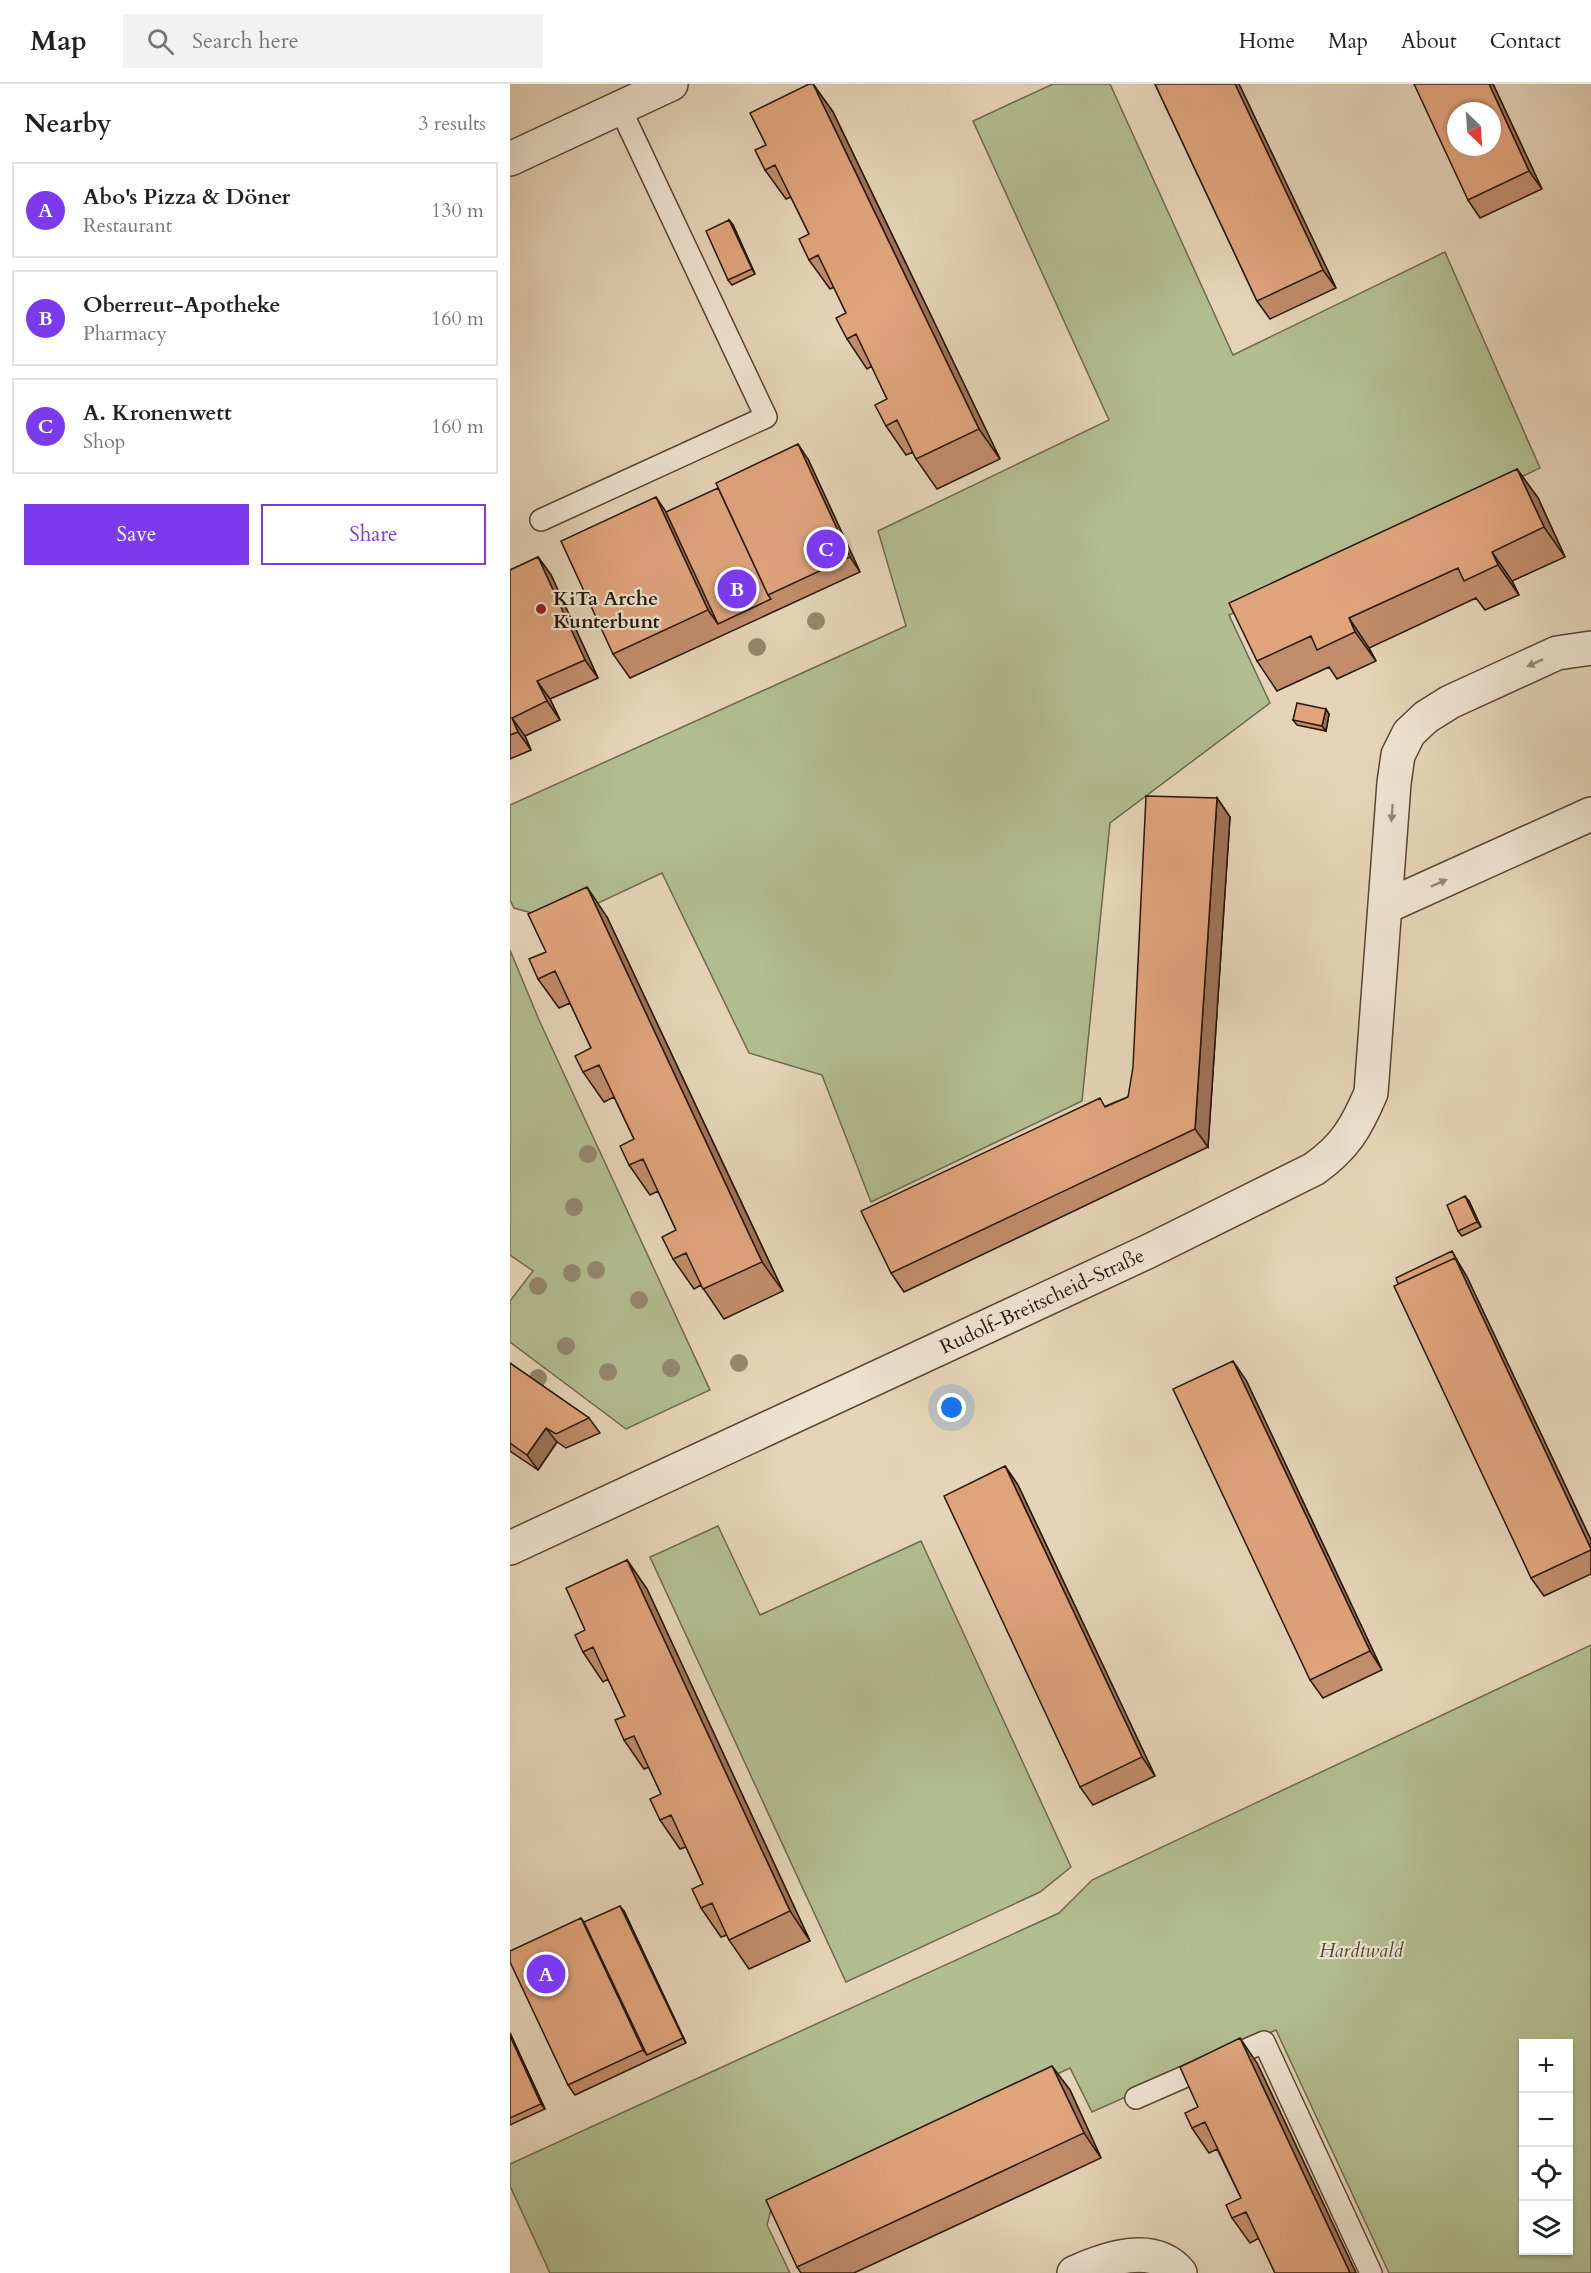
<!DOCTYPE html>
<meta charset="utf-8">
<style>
:root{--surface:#fff;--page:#f2f2f2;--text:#202124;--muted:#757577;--line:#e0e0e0;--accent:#7c3aed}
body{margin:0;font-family:Cardo,serif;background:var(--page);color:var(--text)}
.controls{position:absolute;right:18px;bottom:18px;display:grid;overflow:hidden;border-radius:0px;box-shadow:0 2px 4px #0004}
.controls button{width:54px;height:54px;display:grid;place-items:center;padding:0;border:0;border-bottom:2px solid var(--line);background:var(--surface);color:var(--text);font:30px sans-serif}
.compass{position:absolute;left:937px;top:18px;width:54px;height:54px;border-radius:50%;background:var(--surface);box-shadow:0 2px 4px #0004;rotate:155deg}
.you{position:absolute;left:442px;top:1324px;width:21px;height:21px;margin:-15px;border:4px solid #fff;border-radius:50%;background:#1a73e8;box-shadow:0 0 0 9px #1a73e833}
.badge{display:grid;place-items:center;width:39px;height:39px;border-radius:50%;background:var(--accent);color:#fff;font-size:20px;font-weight:700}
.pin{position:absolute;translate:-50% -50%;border:3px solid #fff;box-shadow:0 2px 6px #0006}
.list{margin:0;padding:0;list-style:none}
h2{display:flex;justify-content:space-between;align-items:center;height:78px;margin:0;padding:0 24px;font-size:26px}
h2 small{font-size:20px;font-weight:400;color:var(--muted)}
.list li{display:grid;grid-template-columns:39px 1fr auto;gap:18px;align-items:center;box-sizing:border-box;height:96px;margin:0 12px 12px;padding:0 12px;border:2px solid var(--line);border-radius:0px}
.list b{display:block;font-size:22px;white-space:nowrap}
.list p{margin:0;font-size:20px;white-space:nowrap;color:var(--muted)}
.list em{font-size:20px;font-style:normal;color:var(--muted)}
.actions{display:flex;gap:12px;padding:18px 24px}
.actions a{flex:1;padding:14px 0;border:2px solid var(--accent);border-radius:0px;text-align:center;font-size:21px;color:var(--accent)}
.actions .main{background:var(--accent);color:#fff}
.icon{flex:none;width:33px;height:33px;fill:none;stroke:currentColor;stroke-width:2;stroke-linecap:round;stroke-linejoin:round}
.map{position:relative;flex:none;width:1081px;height:2189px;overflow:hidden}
header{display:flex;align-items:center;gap:36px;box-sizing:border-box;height:84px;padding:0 30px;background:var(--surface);border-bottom:2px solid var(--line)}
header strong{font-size:28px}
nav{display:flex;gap:33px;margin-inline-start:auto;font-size:21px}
.search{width:420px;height:54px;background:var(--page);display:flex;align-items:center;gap:15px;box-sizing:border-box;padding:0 21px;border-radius:0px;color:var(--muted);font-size:22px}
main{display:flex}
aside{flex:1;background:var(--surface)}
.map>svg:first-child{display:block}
.green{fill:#b2bd90;stroke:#6d6a4c;stroke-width:1.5;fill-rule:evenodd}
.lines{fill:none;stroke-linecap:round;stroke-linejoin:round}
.service-casing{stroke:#574634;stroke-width:24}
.minor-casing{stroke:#574634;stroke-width:36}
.service{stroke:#eee3d0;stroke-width:21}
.minor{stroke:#eee3d0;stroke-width:33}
.tree{fill:#94886e}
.wall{fill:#c18d6c;stroke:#281709;stroke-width:1.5}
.shaded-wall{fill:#9d7358;stroke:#281709;stroke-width:1.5}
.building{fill:#e0a47d;stroke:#281709;stroke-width:1.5;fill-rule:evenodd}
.oneway{fill:#958776}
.poi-dot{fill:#8f2418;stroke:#eee3d0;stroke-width:2}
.labels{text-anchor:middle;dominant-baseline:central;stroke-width:4.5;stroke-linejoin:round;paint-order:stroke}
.poi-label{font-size:20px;font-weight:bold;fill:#281709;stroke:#eee3d0;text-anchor:start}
.street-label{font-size:20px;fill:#281709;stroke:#eee3d0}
.park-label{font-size:20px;font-style:italic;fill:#514932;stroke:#eee3d0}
</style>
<header>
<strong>Map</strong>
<div class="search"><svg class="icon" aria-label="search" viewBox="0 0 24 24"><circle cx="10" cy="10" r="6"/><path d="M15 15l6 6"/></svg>Search here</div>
<nav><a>Home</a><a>Map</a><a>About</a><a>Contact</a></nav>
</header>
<main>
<aside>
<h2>Nearby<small>3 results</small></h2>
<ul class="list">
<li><span class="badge">A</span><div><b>Abo's Pizza &amp; Döner</b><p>Restaurant</p></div><em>130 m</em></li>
<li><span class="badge">B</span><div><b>Oberreut-Apotheke</b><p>Pharmacy</p></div><em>160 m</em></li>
<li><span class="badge">C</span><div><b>A. Kronenwett</b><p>Shop</p></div><em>160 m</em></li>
</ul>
<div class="actions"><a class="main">Save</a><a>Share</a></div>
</aside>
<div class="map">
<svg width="1081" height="2189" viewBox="0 0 1081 2189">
<rect width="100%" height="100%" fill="#e5d4b7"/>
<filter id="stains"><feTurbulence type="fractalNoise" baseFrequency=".00333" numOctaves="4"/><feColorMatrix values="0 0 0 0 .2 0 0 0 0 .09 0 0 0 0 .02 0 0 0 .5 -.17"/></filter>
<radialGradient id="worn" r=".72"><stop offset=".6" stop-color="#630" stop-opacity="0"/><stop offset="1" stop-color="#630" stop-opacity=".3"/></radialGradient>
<path class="green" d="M543 0H600L723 271 935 168 1030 384 719 531 760 619 600 739 572 1017 361 1118 312 991 239 969 152 789 50 837 4 824 0 816V721L396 542 368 447 599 336 463 37Z
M0 866 29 936 200 1306 116 1345 0 1258V1217L23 1187 0 1171Z
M208 1442 250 1531 411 1457 561 1783 530 1808 336 1898 140 1473Z
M1081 1561V2189H879L766 1946 582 2028 560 1984 261 2126 257 2141 280 2189H40L0 2102V2080L549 1829 582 1796ZM1014 1960H1058V2166H1014Z"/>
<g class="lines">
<g class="service-casing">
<path id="service" d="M31 436 256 333 110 24
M626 2014 754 1958 861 2189"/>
</g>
<g class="minor-casing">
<path id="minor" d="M0 75 161 0
M875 823 1081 730
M0 1464 639 1167 804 1085C835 1063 846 1044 861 1009L884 699 888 671 899 649 916 633 940 618 1047 569 1081 564
M564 2189C595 2175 643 2157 670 2189"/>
</g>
<use href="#service" class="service"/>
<use href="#minor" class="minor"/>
</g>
<g class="tree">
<circle cx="306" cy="537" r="9"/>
<circle cx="247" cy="563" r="9"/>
<circle cx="78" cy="1070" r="9"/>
<circle cx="64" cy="1123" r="9"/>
<circle cx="86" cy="1186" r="9"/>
<circle cx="62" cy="1189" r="9"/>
<circle cx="28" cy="1202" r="9"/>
<circle cx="129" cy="1216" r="9"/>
<circle cx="56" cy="1262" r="9"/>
<circle cx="229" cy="1279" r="9"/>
<circle cx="161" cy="1284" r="9"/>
<circle cx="98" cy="1288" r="9"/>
<circle cx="28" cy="1294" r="9"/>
</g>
<path class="wall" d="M303 0 323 28 490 375 427 405 406 375 403 368 396 371 376 342 377 315 362 282 357 285 337 255 336 229 324 203 320 205 299 176V150L281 113 276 115 255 86 256 61Z
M645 0H729L826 204 760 235 747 217Z
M983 0 1032 105 970 134 958 116Z
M219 136 223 141 245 190 222 201 218 196Z
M298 375 350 488 120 594 103 570 156 428Z
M1007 385 1028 414 1055 473 1002 497 1009 511 975 526 966 514 859 564 866 577 827 595 819 583 767 607 747 577Z
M28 473 41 491 88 594 40 615 50 636 15 652 21 666 0 675V486Z
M819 630 816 647 787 641 783 636Z
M707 714 720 733 698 1063 394 1208 381 1189 596 1022 618 1013Z
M97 833 273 1207 214 1235 191 1201 184 1205 163 1175 166 1146 148 1107 140 1111 119 1081 124 1055 104 1013 94 1018 73 988 81 964 60 919 49 924 28 895 36 868Z
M959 1117 971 1143 952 1152 948 1147Z
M942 1167 951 1183 957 1193 1081 1456V1490L1034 1512 1021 1494Z
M0 1279 79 1334 90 1349 56 1364 47 1358 28 1386 0 1367Z
M736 1296 872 1586 813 1614 800 1596Z
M495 1382 508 1401 645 1692 583 1721 570 1703Z
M117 1476 137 1505 300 1857 239 1885 219 1856 217 1851 211 1853 191 1824 193 1800 176 1763 170 1765 150 1736 151 1710 139 1683 134 1685 114 1656 115 1632 98 1595 93 1598 73 1568 75 1546Z
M114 1827 176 1959 65 2011 58 2001 74 1838Z
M0 1949 35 2025 0 2041Z
M747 1979 846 2189H765L749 2154 740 2159 722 2134 731 2114 707 2065 699 2069 682 2044 688 2023Z
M560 2006 591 2074 344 2189H291L287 2183Z"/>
<path class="shaded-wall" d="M303 0 323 28 490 375 469 345Z
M725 0H729L826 204 813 186Z
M979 0H983L1032 105 1019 87Z
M219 136 223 141 245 190 242 185Z
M288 360 298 375 350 488 340 473Z
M1007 385 1028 414 1055 473 1034 443Z
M146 413 163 438 208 540 198 526Z
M982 468 1002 497 1009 511 988 481Z
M28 473 41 491 88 594 75 576Z
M839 534 859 564 866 577 845 548Z
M27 597 40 615 50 636 37 617Z
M816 625 819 630 816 647 812 642Z
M2 634 15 652 21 666 8 648Z
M707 714 720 733 698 1063 685 1045Z
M77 803 97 833 273 1207 252 1178Z
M955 1112 959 1117 971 1143 967 1138Z
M942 1167 951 1183 957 1193 1081 1456V1465L945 1174Z
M723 1277 736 1296 872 1586 860 1567Z
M36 1344 47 1358 28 1386 17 1371Z
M495 1382 508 1401 645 1692 632 1673Z
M117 1476 137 1505 300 1857 280 1827Z
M110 1822 114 1827 176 1959 173 1954Z
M71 1834 78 1844 137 1971 133 1966Z
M0 1949 35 2025 31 2020 0 1952Z
M730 1954 747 1979 846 2189H840Z
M542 1982 560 2006 591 2074 574 2049Z"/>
<path class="building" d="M299 0H303L469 345 406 375 387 336 376 342 365 321 377 315 346 250 337 255 326 234 336 229 308 171 299 176 289 155 299 150 265 81 255 86 245 66 256 61 240 29Z
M645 0H725L813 186 747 217Z
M904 0H979L1019 87 958 116ZM946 27H982V63H946Z
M219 136 242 185 218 196 196 147Z
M288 360 340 473 258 511 206 399Z
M1007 385 1034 443 982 468 988 481 954 497 948 484 839 534 845 548 807 566 801 552 747 577 719 519Z
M208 404 258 511 261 515 208 540 156 428Z
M146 413 198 526 103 570 51 457Z
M28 473 75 576 27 597 37 617 2 634 8 648 0 651V486Z
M787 619 816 625 812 642 783 636Z
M636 712 707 714 685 1045 381 1189 351 1127 590 1014 595 1023 618 1013 623 983Z
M77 803 252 1178 193 1205 176 1169 163 1175 152 1153 166 1146 133 1075 119 1081 110 1062 124 1055 89 981 73 988 65 972 81 964 45 887 28 895 19 875 36 868 18 830Z
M955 1112 967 1138 948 1147 937 1121Z
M942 1167 947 1178 945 1174 888 1200 886 1194Z
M945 1174 1081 1465V1466L1021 1494 884 1202Z
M723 1277 860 1567 800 1596 663 1305Z
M0 1279 79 1334 46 1350 36 1344 17 1371 0 1359Z
M495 1382 632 1673 570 1703 434 1412Z
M117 1476 280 1827 219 1856 202 1819 191 1824 182 1805 193 1800 161 1731 150 1736 140 1715 151 1710 124 1652 114 1656 105 1636 115 1632 83 1563 73 1568 65 1551 75 1546 56 1504Z
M110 1822 173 1954 137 1971 74 1838Z
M71 1834 133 1966 58 2001 0 1878V1867Z
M0 1952 31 2020 0 2034Z
M730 1954 840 2189H765L736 2128 722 2134 716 2121 731 2114 695 2038 682 2044 675 2029 688 2023 670 1983Z
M542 1982 574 2049 287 2183 256 2116Z"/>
<defs><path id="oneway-solid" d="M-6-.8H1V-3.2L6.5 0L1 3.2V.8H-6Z" transform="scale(1.5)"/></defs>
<g class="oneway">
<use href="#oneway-solid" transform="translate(1025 579) rotate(155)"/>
<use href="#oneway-solid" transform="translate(882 729) rotate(94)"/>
<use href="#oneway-solid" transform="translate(929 799) rotate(-24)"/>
</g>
<circle class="poi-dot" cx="31" cy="525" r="6"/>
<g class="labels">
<g class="poi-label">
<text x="43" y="514">KiTa Arche<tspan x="43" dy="23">Kunterbunt</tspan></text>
</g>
<g class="street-label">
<text transform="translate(532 1217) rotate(-25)">Rudolf-Breitscheid-Straße</text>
</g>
<g class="park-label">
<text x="851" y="1866">Hardtwald</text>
</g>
</g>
<rect width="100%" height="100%" filter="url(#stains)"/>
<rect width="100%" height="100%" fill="url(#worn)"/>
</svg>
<div class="controls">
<button>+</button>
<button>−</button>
<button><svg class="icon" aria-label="locate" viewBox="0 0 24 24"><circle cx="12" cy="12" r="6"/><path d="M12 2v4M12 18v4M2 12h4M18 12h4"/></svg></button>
<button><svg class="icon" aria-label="layers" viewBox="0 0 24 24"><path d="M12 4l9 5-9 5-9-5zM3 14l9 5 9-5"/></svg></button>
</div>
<svg class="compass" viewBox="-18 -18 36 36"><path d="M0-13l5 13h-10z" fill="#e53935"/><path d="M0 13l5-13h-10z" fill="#757577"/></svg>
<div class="you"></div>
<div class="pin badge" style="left:36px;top:1890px">A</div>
<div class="pin badge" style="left:227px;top:505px">B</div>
<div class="pin badge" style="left:316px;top:465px">C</div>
</div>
</main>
